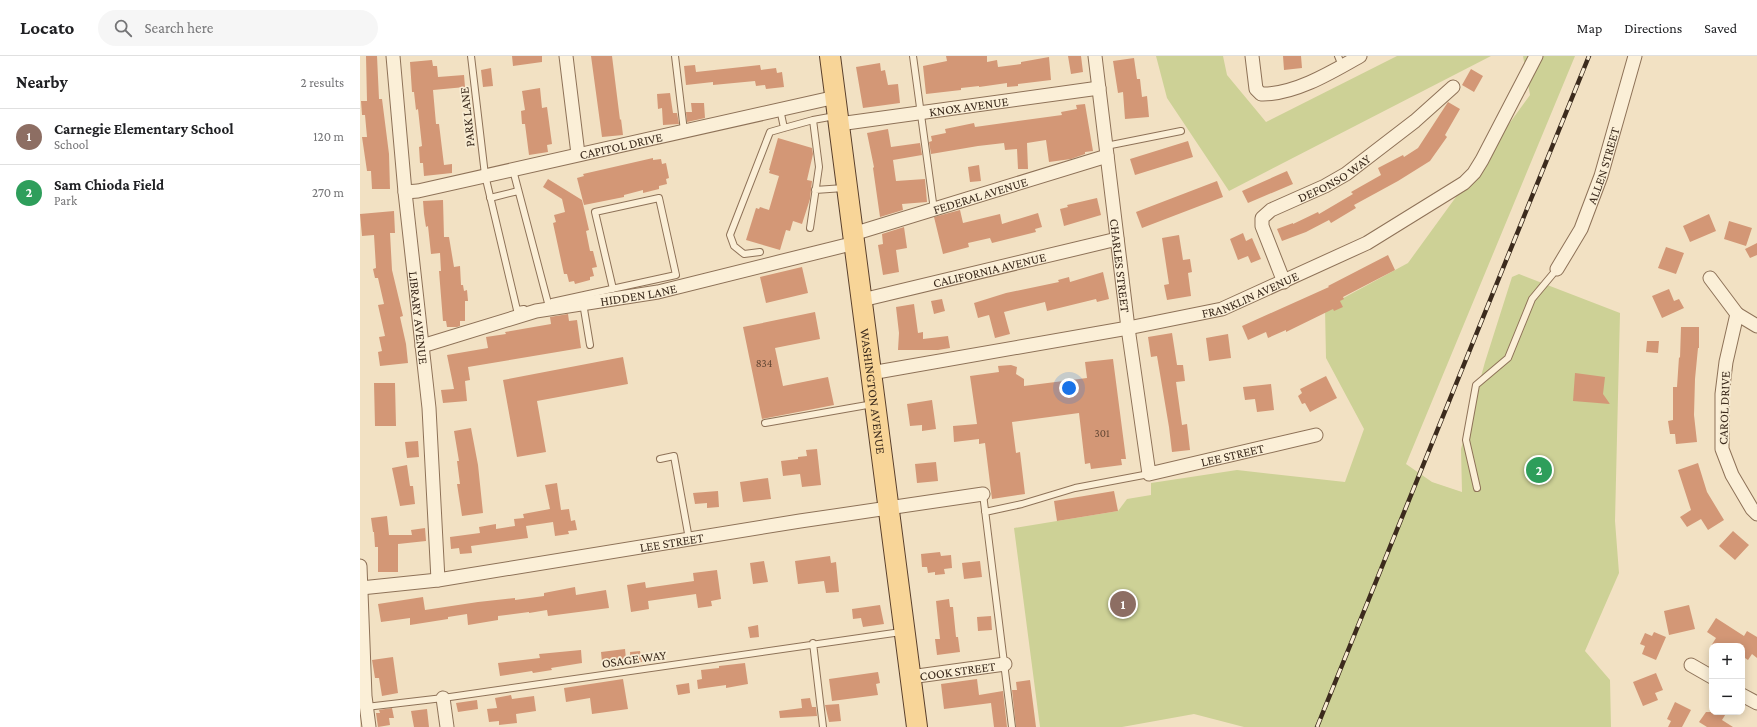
<!DOCTYPE html>
<meta charset="utf-8">
<style>
:root{--surface:#fff;--page:#f6f6f6;--text:#202124;--muted:#757577;--line:#e0e0e0;--accent:#1a73e8}
body{margin:0;font-family:"Crimson Pro",serif;background:var(--page);color:var(--text)}
.controls{position:absolute;right:12px;bottom:12px;display:grid;overflow:hidden;border-radius:8px;box-shadow:0 2px 10px #0003}
.controls button{width:36px;height:36px;display:grid;place-items:center;padding:0;border:0;border-bottom:1px solid var(--line);background:var(--surface);color:var(--text);font:20px sans-serif}
.you{position:absolute;left:709px;top:332px;width:14px;height:14px;margin:-10px;border:3px solid #fff;border-radius:50%;background:#1a73e8;box-shadow:0 0 0 6px #1a73e833}
.badge{display:grid;place-items:center;width:26px;height:26px;border-radius:50%;background:var(--accent);color:#fff;font-size:13px;font-weight:700}
.pin{position:absolute;translate:-50% -50%;border:2px solid #fff;box-shadow:0 1px 4px #0006}
.list{margin:0;padding:0;list-style:none}
h2{display:flex;justify-content:space-between;align-items:center;height:52px;margin:0;padding:0 16px;font-size:17px}
h2 small{font-size:13px;font-weight:400;color:var(--muted)}
.list li{display:grid;grid-template-columns:26px 1fr auto;gap:12px;align-items:center;box-sizing:border-box;height:56px;padding:0 16px;border-top:1px solid var(--line)}
.list b{display:block;font-size:15px;white-space:nowrap}
.list p{margin:0;font-size:13px;white-space:nowrap;color:var(--muted)}
.list em{font-size:13px;font-style:normal;color:var(--muted)}
.icon{flex:none;width:22px;height:22px;fill:none;stroke:currentColor;stroke-width:2;stroke-linecap:round;stroke-linejoin:round}
.map{position:relative;flex:none;width:1397px;height:671px;overflow:hidden}
header{display:flex;align-items:center;gap:24px;box-sizing:border-box;height:56px;padding:0 20px;background:var(--surface);border-bottom:1px solid var(--line)}
header strong{font-size:19px}
nav{display:flex;gap:22px;margin-inline-start:auto;font-size:14px}
.search{width:280px;height:36px;background:var(--page);display:flex;align-items:center;gap:10px;box-sizing:border-box;padding:0 14px;border-radius:22px;color:var(--muted);font-size:15px}
main{display:flex}
aside{flex:1;background:var(--surface)}
.map>svg:first-child{display:block}
.green{fill:#cdd196}
.building{fill:#d39776}
.lines{fill:none;stroke-linecap:round;stroke-linejoin:round}
.service-casing{stroke:#8e7258;stroke-width:8}
.minor-casing{stroke:#8e7258;stroke-width:15}
.primary-casing{stroke:#5b402c;stroke-width:22}
.service{stroke:#fbefd7;stroke-width:6}
.minor{stroke:#fbefd7;stroke-width:13}
.primary{stroke:#f8d598;stroke-width:20}
.rail-casing{stroke:#3c2b1d;stroke-width:4.5}
.rail{stroke:#f8ecd3;stroke-width:3;stroke-dasharray:9;stroke-linecap:butt}
.labels{text-anchor:middle;dominant-baseline:central;stroke-width:3.5;stroke-linejoin:round;paint-order:stroke}
.number-label{font-size:11px;fill:#624633}
.street-label{font-size:13px;fill:#3c2b1d;stroke:#f8ecd3}
</style>
<header>
<strong>Locato</strong>
<div class="search"><svg class="icon" aria-label="search" viewBox="0 0 24 24"><circle cx="10" cy="10" r="6"/><path d="M15 15l6 6"/></svg>Search here</div>
<nav><a>Map</a><a>Directions</a><a>Saved</a></nav>
</header>
<main>
<aside>
<h2>Nearby<small>2 results</small></h2>
<ul class="list">
<li><span class="badge" style="background:#8d6e63">1</span><div><b>Carnegie Elementary School</b><p>School</p></div><em>120 m</em></li>
<li><span class="badge" style="background:#2e9e5b">2</span><div><b>Sam Chioda Field</b><p>Park</p></div><em>270 m</em></li>
</ul>
</aside>
<div class="map">
<svg width="1397" height="671" viewBox="0 0 1397 671">
<rect width="100%" height="100%" fill="#f2e1c3"/>
<path class="green" d="M796 0H863L867 19 906 66 1037 0H1131L869 135 807 42Z
M1163 0H1215L1046 408 1072 426 1102 436 1101 393 1125 306 1152 221 1159 218 1260 257 1255 465 1259 517 1225 595 1250 624 1251 671H884L834 658 762 671H680L654 472 758 455 767 443 791 439V427L877 414 985 426 1004 373 966 302 965 252 1048 207 1170 39Z"/>
<path class="building" d="M6 0H17L19 43H22L29 98 30 133H12L11 115H7L2 81H7L5 59H2L1 45H7Z
M152 0H182V6L153 10Z
M231 0H252L260 64 261 63 263 79 242 81Z
M586 0H627V6L637 4 638 11 661 8V6L689 1 691 24 658 28V30L647 31V27L619 31V30L601 32V34L566 38 563 10 587 5Z
M708 0H721L723 16 711 18Z
M923 0H941L942 12 924 14Z
M774 2 777 23H780L782 41 787 40 789 61 765 63 763 36 758 37 753 5Z
M72 4 73 10H77L78 21 104 19 105 31 73 34 76 68H79L84 109 92 108V117L64 120 63 107H60L59 91 62 90 58 53 56 54 54 36H52L50 6Z
M520 7 521 15 525 14 528 29 538 28 540 47 503 52 496 11Z
M335 9 336 16 400 9 401 14 416 12 417 17 422 16 424 31 406 33 405 29 396 30 395 25 353 29V26L326 29 324 10Z
M131 12 133 30 123 31 121 14Z
M1111 13 1123 20 1114 36 1102 29Z
M180 32 182 52 187 51 192 88 187 89 188 96 169 99 165 68H162L161 55 165 54 162 35Z
M310 37 313 57H317L319 68 303 69 302 52 298 53 297 38Z
M1088 46 1100 53 1085 79 1087 81 1070 105 1038 125 994 149 996 152 971 167 969 164 946 176 922 185 917 173 933 167V168L958 156 959 158 993 138 991 136 1021 119 1018 112 1043 99 1044 101 1058 92Z
M331 47H344L345 62 327 66 326 56H332Z
M725 48 733 95 725 96V98L711 103 689 106 686 84 667 87 668 113H658L657 93 645 94 644 87 618 90 571 98 569 86 572 85 571 80 586 77 585 73 614 67 615 71 702 59 701 56 717 53 716 49Z
M528 73 531 91 560 87 562 99 533 104 536 125 565 123 567 146 542 148 543 154 520 161 513 112 514 111 507 77Z
M418 82 452 92 453 98 447 124 452 125 450 143 442 168 433 165 430 175 426 174 420 194 386 184 396 152 399 153 400 151 409 154 419 120 409 117 410 114H409Z
M828 85 833 101 775 119 770 103Z
M293 102V104L301 103 302 108 306 107 309 122 306 123 307 128 299 130V133L283 137V134L264 139V141L224 149 217 122 224 120 223 118Z
M619 109 621 125 610 126 608 111Z
M927 115 933 128 888 147 882 135Z
M188 123 222 144 229 174 226 175 230 195H233L237 211 232 212 234 220 230 221V224L215 228 214 225 209 226 207 218H204L193 167 196 166 194 159 205 156 202 143 183 131Z
M857 125 863 141 782 172 776 156Z
M737 142 741 159 704 170 700 153 708 151 707 149Z
M83 144 84 181H89L94 211 100 210 101 229H103L104 235 107 234 108 245H105V265H100V270L97 271H87L86 265H83L79 215H81L80 197 71 198 68 170 66 171 64 158 63 145Z
M600 154 603 167 640 158 642 168 678 157 682 171 675 173 676 176 632 187 630 182 608 187 609 191 583 198 574 161Z
M34 155 35 177H30L32 214 43 260 40 261 46 288 48 307 20 310 18 296 22 295 19 281 25 280 18 249 24 248 18 222H15L13 213 16 212 14 179 2 180 0 158Z
M1349 158 1356 175 1330 186 1323 170Z
M1369 165 1392 172 1386 190 1364 183Z
M544 171 547 192 536 194 539 216 523 219 518 189 523 188 522 178Z
M883 177 886 185 892 182 901 203 891 207 888 200 878 204 870 183Z
M819 179 823 204 830 203 832 216 828 217 831 240 807 244 804 229 809 228 802 182Z
M1397 187V199L1390 202 1385 193Z
M1306 191 1324 197 1316 218 1298 212Z
M1028 199 1035 214 983 241 984 243 980 245 983 251 974 255 973 253 926 276V274L908 282 906 276 888 284 882 270 969 231 968 230Z
M442 211 448 237 406 247 400 221Z
M743 216 749 243 737 246 736 243 687 255 685 246 644 256 650 278 635 282 629 259 618 262 614 247 646 237 699 226 698 224 709 221 710 226Z
M1309 233 1314 245 1319 243 1324 252 1302 262 1292 240Z
M582 243 585 255 574 258 571 245Z
M554 248 558 277 563 276V283L588 280 590 292 578 294H538L539 277 536 251Z
M455 256 460 283 415 292 423 330 468 321 474 349 402 363 383 271Z
M208 258 209 265 217 264 221 292 108 311 110 324 105 325 107 345 83 347 81 334 94 333 87 299 128 292 126 281 146 278 145 276 191 268 190 261Z
M1321 271H1339V292H1338L1335 323 1334 359 1337 386 1316 388 1315 378H1310L1308 365 1313 364V331H1317L1319 301 1320 302Z
M812 277 817 309H823L825 325 816 326 822 369 827 368 830 394 812 396 809 371 797 300 791 301 788 281Z
M868 278 871 302 849 305 846 282Z
M1287 285H1299L1298 297 1286 296Z
M263 301 268 328 177 345 186 396 157 401 143 324Z
M753 303 766 403H761L762 409 731 413 730 407 725 408 719 357 652 366 656 397 660 396 665 438 632 443 625 387 619 388V383L594 386 593 370 617 368 610 320 639 316 638 310 651 309 657 311 656 318 664 323V330L727 322 725 306Z
M1215 317 1245 321 1243 338 1250 348 1213 345Z
M966 320 977 342 950 356 945 347 942 348 938 340 942 337 940 333Z
M14 327H35L36 370H15Z
M911 328 914 354 897 356 895 343 885 344 883 331Z
M572 344 576 373 562 375V369L550 370 547 348Z
M111 372 118 409 123 457 102 460 97 428H100L97 405H99L94 375Z
M58 385 59 401 47 402 45 386Z
M457 393 461 429 442 431 440 418 423 420 421 405 438 403V401L447 400 446 394Z
M576 406 578 425 557 427 555 408Z
M1338 407 1347 436 1364 464 1348 474 1341 463 1327 471 1320 461 1331 454 1318 414Z
M47 409 50 430H53L55 448 40 450 32 412Z
M408 422 411 443 383 446 380 426Z
M197 427 201 454 209 453 211 465 215 464 217 474 208 475 209 478 195 480 193 466 166 470 168 482 111 490 112 497 100 498 99 492 91 493 90 481 120 477 119 471 136 468V473L155 470 154 463 164 462 163 458 190 453 185 429Z
M358 435 359 451 347 452V447L335 448 333 437Z
M754 435 758 455 697 465 694 445Z
M27 460 29 479H52L51 474 65 472 66 485 38 488V516H18V491H15L14 476H13L11 462Z
M1373 475 1389 489 1375 504 1359 490Z
M580 496 581 500 591 499 592 512 584 513 585 518 575 519V516L568 517 567 511H562L561 498Z
M470 500 471 507 476 506 479 536 466 537 464 525 438 528 435 505Z
M404 505 408 526 393 528 390 507Z
M620 505 622 521 604 523 602 507Z
M357 514 361 543 351 545 352 550 338 552 336 538 288 545 289 553 271 556 267 529 285 526 286 532 334 525 333 517Z
M215 531 216 539 246 534 249 552 188 560 187 554 169 557V556L138 560V564L108 569 107 558 88 561V563L50 569V562L21 566 18 548 63 541 65 554 118 546 155 542V544L184 540V537Z
M589 543 590 551H593L596 581H598L600 596 577 599 575 583H580L576 545Z
M520 549 524 568 503 571 501 562 493 563 492 553Z
M1329 549 1335 573 1309 579 1304 555Z
M631 560 632 574 618 575 617 561Z
M1356 562 1384 580 1387 575 1397 581V602L1392 598 1388 604 1382 600V590H1351L1356 582 1347 576Z
M398 569 399 581 390 582 388 571Z
M1294 576 1306 581 1296 604 1282 598 1285 590 1280 588 1285 577 1292 580Z
M265 593 266 603 242 606 241 596Z
M221 594 222 607 191 612 192 614 173 617 172 615 140 620 138 607 180 602 179 598Z
M280 595 282 606 271 607 270 596Z
M33 601 38 637 22 640 19 622H15L12 604Z
M385 607 388 628 366 632V629L338 633 337 624 342 623 341 614 359 612V610Z
M518 616 520 627 516 628 518 639 472 645 469 623Z
M1296 617 1303 634 1295 637 1298 644 1283 650 1273 626Z
M263 623 268 653 232 658 230 642 206 646 204 632Z
M617 623 619 639 643 635 647 671H634L631 647 584 653 581 628Z
M670 624 676 671H656L652 634H657L656 626Z
M329 627 330 637 318 639 316 629Z
M151 639 152 643 174 640 176 655 156 658 157 667 139 669V665L129 666 127 653 137 652 135 642Z
M450 642 452 651H456L457 660 420 662 419 655 442 652 441 643Z
M117 644 118 653 98 656 96 647Z
M1315 646 1331 654 1322 671H1308L1311 665 1307 663Z
M479 648 481 665 469 666 465 649Z
M32 652 34 662H29L30 669 18 671 16 657H20L19 654Z
M67 653 69 671H54L51 655Z
M1346 656H1367L1362 664 1373 671H1347L1339 666Z"/>
<g class="lines">
<g class="service-casing">
<path id="service" d="M111 0 125 119 157 254 164 253
M315 0 324 75
M553 0 574 154
M978 0 982 10
M453 64 475 60
M424 72 453 64 459 111 450 172
M746 90 821 75
M153 114 188 247
M455 134 484 132
M130 142 158 135
M400 196 384 198 374 190 370 179 410 76 424 72 420 53
M192 246 316 219 299 142 235 156 253 233
M223 247 230 289
M405 367 513 348
M300 403 314 400 329 483
M1117 432 1106 384 1116 329 1148 302 1172 243 1197 213
M623 438 652 671
M625 456 662 448 715 432 789 418
M453 587 463 671
M6 651 83 642 541 576"/>
</g>
<g class="minor-casing">
<g id="minor">
<path id="s1" d="M33 0 45 136 69 352 78 524"/>
<path d="M206 0 218 98"/>
<path id="s2" d="M735 0 768 272 789 418 956 379"/>
<path d="M892 0 896 33 901 38C934 39 972 16 1000 0"/>
<path id="s3" d="M479 68 739 32"/>
<path id="s4" d="M45 136 58 135 476 41"/>
<path id="s5" d="M493 178 747 100"/>
<path id="s6" d="M1197 213 1221 173 1241 120 1275 0"/>
<path d="M1350 222 1377 258 1366 306 1362 338V393L1372 419 1392 453 1397 458"/>
<path id="s7" d="M924 226 902 170V162L911 154 965 130 986 118 1055 65 1093 31"/>
<path id="s8" d="M502 244 757 183"/>
<path d="M1377 258 1397 270"/>
<path id="s9" d="M62 290 176 255 298 236 495 187"/>
<path id="s10" d="M511 317 768 272 862 253 1007 187 1104 127 1114 117 1122 104 1176 0"/>
<path d="M0 510 5 640 9 671"/>
<path id="s11" d="M1 532 78 524 440 465 623 438"/>
<path d="M1331 609 1352 621"/>
<path id="s12" d="M550 621 645 608"/>
<path d="M1382 639 1397 647"/>
<path d="M83 642 87 671"/>
</g>
</g>
<g class="primary-casing">
<g id="primary">
<path id="s13" d="M470 0 557 671"/>
</g>
</g>
<use href="#service" class="service"/>
<use href="#minor" class="minor"/>
<use href="#primary" class="primary"/>
<g class="rail-casing">
<path id="rail" d="M957 671 1229 0"/>
</g>
<use href="#rail" class="rail"/>
</g>
<g class="labels">
<g class="number-label">
<text x="404" y="307">834</text>
<text x="742" y="377">301</text>
</g>
<g class="street-label">
<text stroke="none"><textPath href="#s3" startOffset="131">KNOX AVENUE</textPath></text>
<text transform="translate(107 61) rotate(-96)">PARK LANE</text>
<text stroke="none"><textPath href="#s4" startOffset="221">CAPITOL DRIVE</textPath></text>
<text stroke="none"><textPath href="#s6" startOffset="114">ALLEN STREET</textPath></text>
<text stroke="none"><textPath href="#s7" startOffset="151">DEFONSO WAY</textPath></text>
<text stroke="none"><textPath href="#s5" startOffset="133">FEDERAL AVENUE</textPath></text>
<text stroke="none"><textPath href="#s2" startOffset="211">CHARLES STREET</textPath></text>
<text stroke="none"><textPath href="#s8" startOffset="131">CALIFORNIA AVENUE</textPath></text>
<text stroke="none"><textPath href="#s10" startOffset="388">FRANKLIN AVENUE</textPath></text>
<text stroke="none"><textPath href="#s9" startOffset="223">HIDDEN LANE</textPath></text>
<text stroke="none"><textPath href="#s1" startOffset="263">LIBRARY AVENUE</textPath></text>
<text stroke="none"><textPath href="#s13" startOffset="338">WASHINGTON AVENUE</textPath></text>
<text transform="translate(1364 352) rotate(-88)">CAROL DRIVE</text>
<text stroke="none"><textPath href="#s2" startOffset="507">LEE STREET</textPath></text>
<text stroke="none"><textPath href="#s11" startOffset="314">LEE STREET</textPath></text>
<text transform="translate(274 603) rotate(-8)">OSAGE WAY</text>
<text stroke="none"><textPath href="#s12" startOffset="48">COOK STREET</textPath></text>
</g>
</g>
</svg>
<div class="controls">
<button>+</button>
<button>−</button>
</div>
<div class="you"></div>
<div class="pin badge" style="left:763px;top:548px;background:#8d6e63">1</div>
<div class="pin badge" style="left:1179px;top:414px;background:#2e9e5b">2</div>
</div>
</main>
